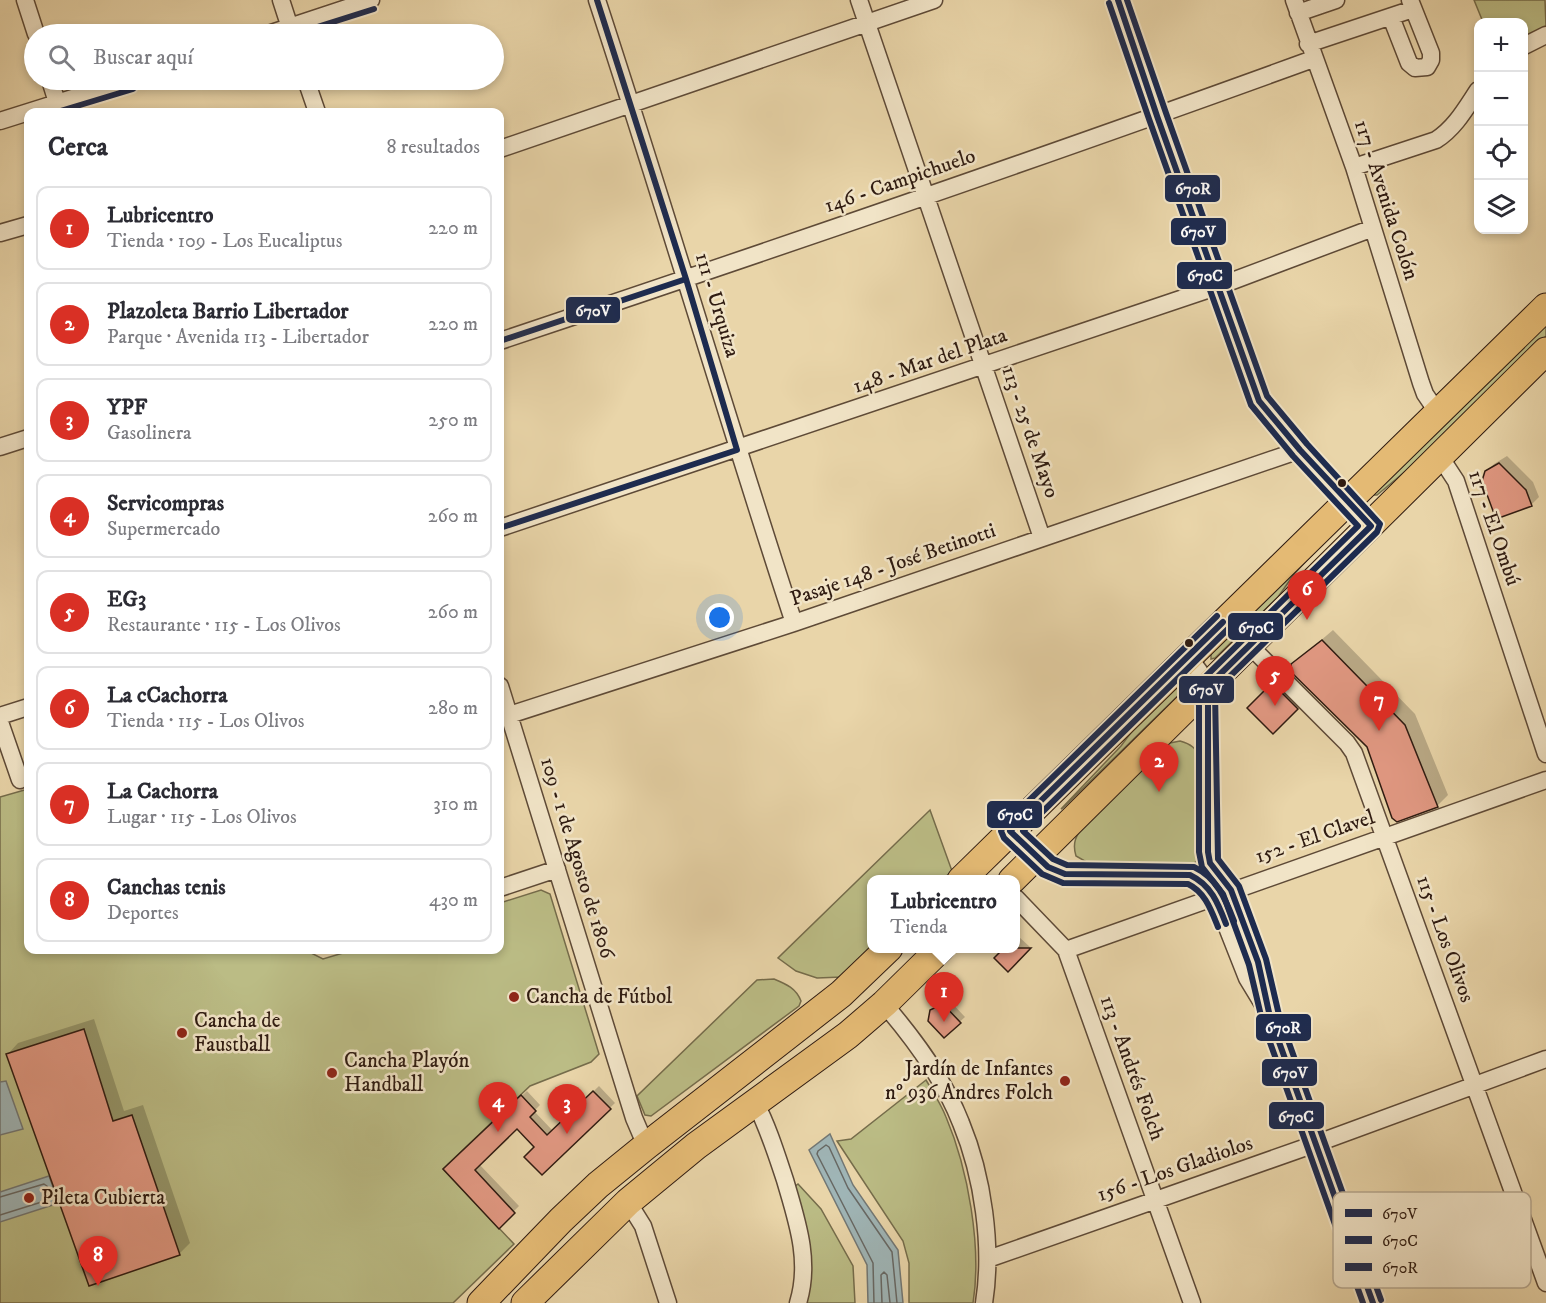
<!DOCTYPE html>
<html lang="es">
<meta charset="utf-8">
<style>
:root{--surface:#fff;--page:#f7f7f7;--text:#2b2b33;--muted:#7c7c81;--line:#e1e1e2;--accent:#d93025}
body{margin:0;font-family:"IM FELL DW Pica",serif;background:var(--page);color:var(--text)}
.controls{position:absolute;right:18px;top:18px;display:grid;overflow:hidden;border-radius:12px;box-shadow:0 3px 9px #0003}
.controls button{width:54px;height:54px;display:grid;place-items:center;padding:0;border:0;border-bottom:2px solid var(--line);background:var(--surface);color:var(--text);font:30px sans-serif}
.you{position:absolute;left:720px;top:618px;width:21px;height:21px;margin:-15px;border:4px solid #fff;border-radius:50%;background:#1a73e8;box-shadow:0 0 0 9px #1a73e833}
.badge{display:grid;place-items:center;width:39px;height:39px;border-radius:50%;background:var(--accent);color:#fff;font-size:20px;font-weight:700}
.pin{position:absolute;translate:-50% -50px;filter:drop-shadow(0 2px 3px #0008)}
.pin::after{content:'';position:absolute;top:32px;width:21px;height:18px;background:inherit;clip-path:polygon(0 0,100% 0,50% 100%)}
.popup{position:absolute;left:867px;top:875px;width:153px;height:78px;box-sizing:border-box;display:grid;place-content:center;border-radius:12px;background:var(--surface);filter:drop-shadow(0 2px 4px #0005);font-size:20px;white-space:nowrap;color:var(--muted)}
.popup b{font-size:22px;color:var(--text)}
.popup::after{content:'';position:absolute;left:50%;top:100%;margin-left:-12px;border:12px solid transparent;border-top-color:var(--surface)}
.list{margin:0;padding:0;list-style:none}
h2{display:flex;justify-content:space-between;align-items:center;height:78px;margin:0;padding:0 24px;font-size:26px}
h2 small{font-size:20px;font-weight:400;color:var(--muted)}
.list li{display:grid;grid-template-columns:39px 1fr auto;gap:18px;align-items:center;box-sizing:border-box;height:84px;margin:0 12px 12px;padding:0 12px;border:2px solid var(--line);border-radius:12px}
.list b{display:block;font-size:22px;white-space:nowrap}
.list p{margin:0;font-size:20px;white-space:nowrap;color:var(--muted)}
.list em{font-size:20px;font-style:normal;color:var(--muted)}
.icon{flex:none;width:33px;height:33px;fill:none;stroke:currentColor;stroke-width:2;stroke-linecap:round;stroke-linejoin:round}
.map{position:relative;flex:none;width:1546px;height:1303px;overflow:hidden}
.search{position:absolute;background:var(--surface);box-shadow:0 3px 9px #0003;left:24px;top:24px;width:480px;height:66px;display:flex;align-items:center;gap:15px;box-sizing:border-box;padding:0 21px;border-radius:33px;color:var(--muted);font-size:22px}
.panel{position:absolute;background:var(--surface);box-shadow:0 3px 9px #0003;left:24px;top:108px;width:480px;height:846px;border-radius:12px}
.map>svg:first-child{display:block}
.green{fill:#bbbc85;stroke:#756c4b;stroke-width:1.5}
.water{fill:#9fb5b6;stroke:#727774;stroke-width:1.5}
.shadow{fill:#0003}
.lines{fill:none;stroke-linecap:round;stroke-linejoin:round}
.shore{stroke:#676864;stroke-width:1.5}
.building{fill:#e19882;stroke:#2f1b11;stroke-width:1.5}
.street-casing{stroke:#5e4a37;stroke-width:19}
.primary-casing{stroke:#2f1b11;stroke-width:29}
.street{stroke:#f1e4c7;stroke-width:16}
.primary{stroke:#e4ba74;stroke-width:27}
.bus-1-casing{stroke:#f1e4c7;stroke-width:10}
.bus-2-casing{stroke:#f1e4c7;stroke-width:10}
.bus-3-casing{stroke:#f1e4c7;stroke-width:10}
.bus-1{stroke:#1d2b4f;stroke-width:6}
.bus-2{stroke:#1d2b4f;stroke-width:6}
.bus-3{stroke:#1d2b4f;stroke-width:6}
.bus-dot{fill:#2f1b11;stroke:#f1e4c7;stroke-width:2}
.poi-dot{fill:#8f2418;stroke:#f1e4c7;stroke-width:2}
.labels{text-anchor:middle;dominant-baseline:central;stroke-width:5;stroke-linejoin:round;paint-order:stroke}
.street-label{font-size:21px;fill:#2f1b11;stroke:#f1e4c7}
.poi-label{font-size:21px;fill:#2f1b11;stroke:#f1e4c7;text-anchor:start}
.key{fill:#f1e4c7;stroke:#b7a890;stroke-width:1.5}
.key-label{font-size:16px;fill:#2f1b11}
.line-badge{stroke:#f1e4c7;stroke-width:2}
.badge-label{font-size:16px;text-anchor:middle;font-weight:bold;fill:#fff}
</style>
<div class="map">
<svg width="1546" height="1303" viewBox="0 0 1546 1303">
<rect width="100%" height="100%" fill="#e9d5a9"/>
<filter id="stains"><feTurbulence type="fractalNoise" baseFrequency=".00333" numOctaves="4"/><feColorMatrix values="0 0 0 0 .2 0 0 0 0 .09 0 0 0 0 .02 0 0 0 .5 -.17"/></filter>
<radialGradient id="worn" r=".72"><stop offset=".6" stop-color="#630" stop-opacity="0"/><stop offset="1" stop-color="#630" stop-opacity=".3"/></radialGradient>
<path class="green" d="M1474 0H1545L1546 26 1524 36V22H1483Z
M1546 323V336L1425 455 1377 495H1373Z
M1323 543 1295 573 1278 597 1215 658 1211 659V650Z
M1190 669 1195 679 1063 808 1061 809 1121 746 1147 711Z
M1180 741C1191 744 1196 748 1201 759V854C1198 862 1193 866 1184 866L1090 864 1076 856C1072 843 1076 836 1083 826L1163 747 1170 743Z
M28 789V950H310L311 953 323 959 353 950H500V903L541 890 550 894 599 1054 591 1062 530 1086 443 1169 514 1244 453 1303H0V797Z
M930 810 952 871 943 879 872 880V943L860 967 842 977 817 978 796 971 778 958Z
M774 979C786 984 796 988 801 1001L799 1006 651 1116 645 1115 637 1096 757 980Z
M926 1080C933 1092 941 1104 946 1117 968 1169 982 1247 973 1303H909V1263L903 1241 837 1141 851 1139Z
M798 1184 821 1209 853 1266 855 1303H805L794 1187Z"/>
<path class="water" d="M6 1081 23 1129 0 1135V1082Z
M830 1134 853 1185 898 1250 903 1303H868L867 1265 809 1150Z
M49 1176 59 1203 0 1222V1192Z"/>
<path class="shadow" d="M1507 456 1533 482 1539 497 1531 505 1486 472 1494 464Z
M1333 630 1415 714 1448 795 1437 806 1368 746 1292 665Z
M1281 676 1304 700 1273 732 1249 708Z
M1018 936 1030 947 1008 970 1016 948V938Z
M948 999 965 1017 944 1036 931 1011Z
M94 1019 124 1111 143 1105 190 1243 179 1254 8 1054 18 1043Z
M599 1086 615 1103 542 1173 536 1147 517 1127 479 1164 519 1206 499 1226 445 1169 527 1091 540 1105 534 1111 553 1131Z"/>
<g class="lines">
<path class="shore" d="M0 1197 44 1184 47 1186 51 1197 48 1200 0 1215
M874 1303 873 1263 817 1154 818 1151 826 1145 829 1147 848 1188 892 1252 897 1303
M882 1303 881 1275 884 1272 887 1275 890 1303"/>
</g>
<path class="building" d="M1499 463 1526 490 1532 506 1496 519 1482 481 1485 471Z
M1322 640 1405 725 1438 807 1397 822 1392 818 1367 747 1292 673 1291 664Z
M1272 683 1298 709 1273 734 1247 708Z
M1004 948H1031L1008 972 994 958Z
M943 1004 961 1023 944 1038 928 1021 930 1010Z
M84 1029 113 1121 132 1115 180 1255 89 1286 6 1054Z
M593 1091 611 1109 542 1175 524 1157 534 1147 517 1129 475 1170 515 1213 499 1229 443 1169 521 1095 536 1111 530 1117 547 1135Z"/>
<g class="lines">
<g class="street-casing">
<path id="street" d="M25 0 36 34
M281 0 292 34
M597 0C665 207 726 416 794 623
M859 0 1042 538
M1118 0 1157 116 1259 401 1300 450 1371 526
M1294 0 1354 167 1421 383 1425 394 1438 413
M1298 13 1336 0
M1391 17 1409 63 1415 68 1427 67 1431 60V53L1410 0
M268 34 371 0
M1308 44 1413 9
M1524 46 1546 35
M50 80 60 112
M306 80 317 112
M0 121 130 80
M500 149 934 0
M1354 167 1436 140C1455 128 1466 108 1478 90
M0 233 28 225
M500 341C772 250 1044 157 1313 59
M0 447 28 438
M1439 455 1456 481 1546 754
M500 528 1219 286 1373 228
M1249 645 1347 743 1354 753 1546 1283
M1188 656 1202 675 1208 705V852L1210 863 1231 890 1258 962 1270 1017 1373 1303
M500 686 634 1118 646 1146
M0 716 28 707
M500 718 794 623 1300 450
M0 722 20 780
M1010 831 1048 867 1065 874 1190 875 1205 882 1215 897 1247 978 1264 1006
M500 888 557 869
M1016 898 1066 950 1192 1303
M1066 950 1546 780
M884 1004C915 1040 944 1079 961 1123 983 1176 993 1247 984 1303
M755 1102C768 1127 776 1153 785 1180 797 1221 811 1261 798 1303
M628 1202 643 1226 668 1303
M988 1259 1315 1144 1546 1059"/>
</g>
<g class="primary-casing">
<path id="primary" d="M961 880 1546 307
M1012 880 1546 351
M481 1303 561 1220 598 1185 646 1146 841 994 889 948
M525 1303 628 1202 696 1146 848 1035 884 1004 941 948"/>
</g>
<use href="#street" class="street"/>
<use href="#primary" class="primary"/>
<g class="bus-1-casing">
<path id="bus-1" d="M1118 0 1157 116 1259 401 1300 450 1371 526 1206 688 1208 705V852L1210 863 1231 890 1258 962 1270 1017 1373 1303
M500 341 686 279
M500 528 737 450 686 279 597 0
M1223 622 1010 831 1048 867 1065 874 1190 875C1211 885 1218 903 1226 924"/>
</g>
<g class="bus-2-casing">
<path id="bus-2" d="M1109 3 1149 119 1251 405 1293 456 1358 526 1200 682 1197 688 1199 706V852L1202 867 1223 894 1249 965 1262 1020 1363 1303
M295 34 374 9
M57 112 133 89
M1217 616 1004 825 1001 831 1004 838 1042 874 1063 883 1188 884C1205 892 1211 910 1218 927"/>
</g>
<g class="bus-3-casing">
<path id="bus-3" d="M1127 0 1166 113 1267 396 1307 444 1380 524 1377 532 1215 691 1218 859 1239 886 1266 959 1279 1015 1381 1300
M1229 628 1023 831 1053 859 1067 865 1194 867C1217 878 1225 898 1234 921"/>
</g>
<use href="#bus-1" class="bus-1"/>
<use href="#bus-2" class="bus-2"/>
<use href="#bus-3" class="bus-3"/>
</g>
<g class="bus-dot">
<circle cx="1342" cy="483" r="5"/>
<circle cx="1189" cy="643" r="5"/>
</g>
<g class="poi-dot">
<circle cx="514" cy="997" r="6"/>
<circle cx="182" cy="1033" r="6"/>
<circle cx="332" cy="1073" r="6"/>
<circle cx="1065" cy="1081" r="6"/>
<circle cx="29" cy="1198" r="6"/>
</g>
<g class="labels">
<g class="street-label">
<text transform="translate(900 181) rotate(-19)">146 - Campichuelo</text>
<text transform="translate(1386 200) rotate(72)">117 - Avenida Colón</text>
<text transform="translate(717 305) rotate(73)">111 - Urquiza</text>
<text transform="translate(930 361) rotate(-19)">148 - Mar del Plata</text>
<text transform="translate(1030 432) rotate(71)">113 - 25 de Mayo</text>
<text transform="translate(1494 528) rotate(71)">117 - El Ombú</text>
<text transform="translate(893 565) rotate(-19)">Pasaje 148 - José Betinotti</text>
<text transform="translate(1315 837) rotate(-19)">152 - El Clavel</text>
<text transform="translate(577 858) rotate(73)">109 - 1 de Agosto de 1806</text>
<text transform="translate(1445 939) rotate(70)">115 - Los Olivos</text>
<text transform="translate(1132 1068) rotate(70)">113 - Andrés Folch</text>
<text transform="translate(1175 1169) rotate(-19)">156 - Los Gladiolos</text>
</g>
<g class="poi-label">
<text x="526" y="997">Cancha de Fútbol</text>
<text x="194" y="1021">Cancha de<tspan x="194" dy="24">Faustball</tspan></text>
<text x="344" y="1061">Cancha Playón<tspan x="344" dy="24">Handball</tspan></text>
<text x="1053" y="1069" text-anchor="end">Jardín de Infantes<tspan x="1053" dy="24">nº 936 Andres Folch</tspan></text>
<text x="41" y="1198">Pileta Cubierta</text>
</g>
</g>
<rect x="1333" y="1192" width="198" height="96" rx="9" class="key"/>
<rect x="1345" y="1209" width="27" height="8" fill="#1d2b4f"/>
<rect x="1345" y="1236" width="27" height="8" fill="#1d2b4f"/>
<rect x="1345" y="1263" width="27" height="8" fill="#1d2b4f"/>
<g class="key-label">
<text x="1382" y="1219">670V</text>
<text x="1382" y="1246">670C</text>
<text x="1382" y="1273">670R</text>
</g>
<g class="line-badge">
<rect x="1164" y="174" width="57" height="29" rx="6" fill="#1d2b4f"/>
<rect x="1170" y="217" width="57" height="29" rx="6" fill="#1d2b4f"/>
<rect x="1176" y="261" width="57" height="29" rx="6" fill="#1d2b4f"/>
<rect x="565" y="296" width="56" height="28" rx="6" fill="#1d2b4f"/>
<rect x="1227" y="612" width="57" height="29" rx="6" fill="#1d2b4f"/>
<rect x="1178" y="675" width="57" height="29" rx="6" fill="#1d2b4f"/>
<rect x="986" y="800" width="57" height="29" rx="6" fill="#1d2b4f"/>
<rect x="1255" y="1013" width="57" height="29" rx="6" fill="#1d2b4f"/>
<rect x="1261" y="1058" width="57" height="29" rx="6" fill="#1d2b4f"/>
<rect x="1268" y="1101" width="57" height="29" rx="6" fill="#1d2b4f"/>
</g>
<g class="badge-label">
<text x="1193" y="194">670R</text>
<text x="1198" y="237">670V</text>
<text x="1205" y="281">670C</text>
<text x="593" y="316">670V</text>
<text x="1256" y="633">670C</text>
<text x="1206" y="695">670V</text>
<text x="1015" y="820">670C</text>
<text x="1283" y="1033">670R</text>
<text x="1290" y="1078">670V</text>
<text x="1296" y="1122">670C</text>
</g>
<rect width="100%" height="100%" filter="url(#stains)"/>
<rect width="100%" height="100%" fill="url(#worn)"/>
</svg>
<div class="controls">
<button>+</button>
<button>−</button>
<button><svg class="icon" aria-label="locate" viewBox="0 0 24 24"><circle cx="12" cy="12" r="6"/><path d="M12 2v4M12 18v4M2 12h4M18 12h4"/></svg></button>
<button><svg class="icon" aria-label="layers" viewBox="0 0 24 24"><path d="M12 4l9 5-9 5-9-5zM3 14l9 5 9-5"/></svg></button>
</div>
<div class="you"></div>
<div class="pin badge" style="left:944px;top:1022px">1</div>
<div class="popup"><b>Lubricentro</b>Tienda</div>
<div class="pin badge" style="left:1159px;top:792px">2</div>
<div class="pin badge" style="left:567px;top:1134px">3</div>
<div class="pin badge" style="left:498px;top:1132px">4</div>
<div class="pin badge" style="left:1275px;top:706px">5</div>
<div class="pin badge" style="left:1307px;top:620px">6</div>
<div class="pin badge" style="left:1379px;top:731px">7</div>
<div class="pin badge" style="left:98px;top:1286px">8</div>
<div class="search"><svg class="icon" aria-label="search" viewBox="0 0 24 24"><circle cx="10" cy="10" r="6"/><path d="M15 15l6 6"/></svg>Buscar aquí</div>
<section class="panel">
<h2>Cerca<small>8 resultados</small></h2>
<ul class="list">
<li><span class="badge">1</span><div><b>Lubricentro</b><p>Tienda · 109 - Los Eucaliptus</p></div><em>220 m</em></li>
<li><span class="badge">2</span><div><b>Plazoleta Barrio Libertador</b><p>Parque · Avenida 113 - Libertador</p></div><em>220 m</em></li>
<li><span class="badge">3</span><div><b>YPF</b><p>Gasolinera</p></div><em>250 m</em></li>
<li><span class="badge">4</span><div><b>Servicompras</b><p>Supermercado</p></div><em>260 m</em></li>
<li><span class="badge">5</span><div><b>EG3</b><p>Restaurante · 115 - Los Olivos</p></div><em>260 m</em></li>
<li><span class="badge">6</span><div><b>La cCachorra</b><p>Tienda · 115 - Los Olivos</p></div><em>280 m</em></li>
<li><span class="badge">7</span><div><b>La Cachorra</b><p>Lugar · 115 - Los Olivos</p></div><em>310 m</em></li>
<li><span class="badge">8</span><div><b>Canchas tenis</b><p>Deportes</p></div><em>430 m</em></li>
</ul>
</section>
</div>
